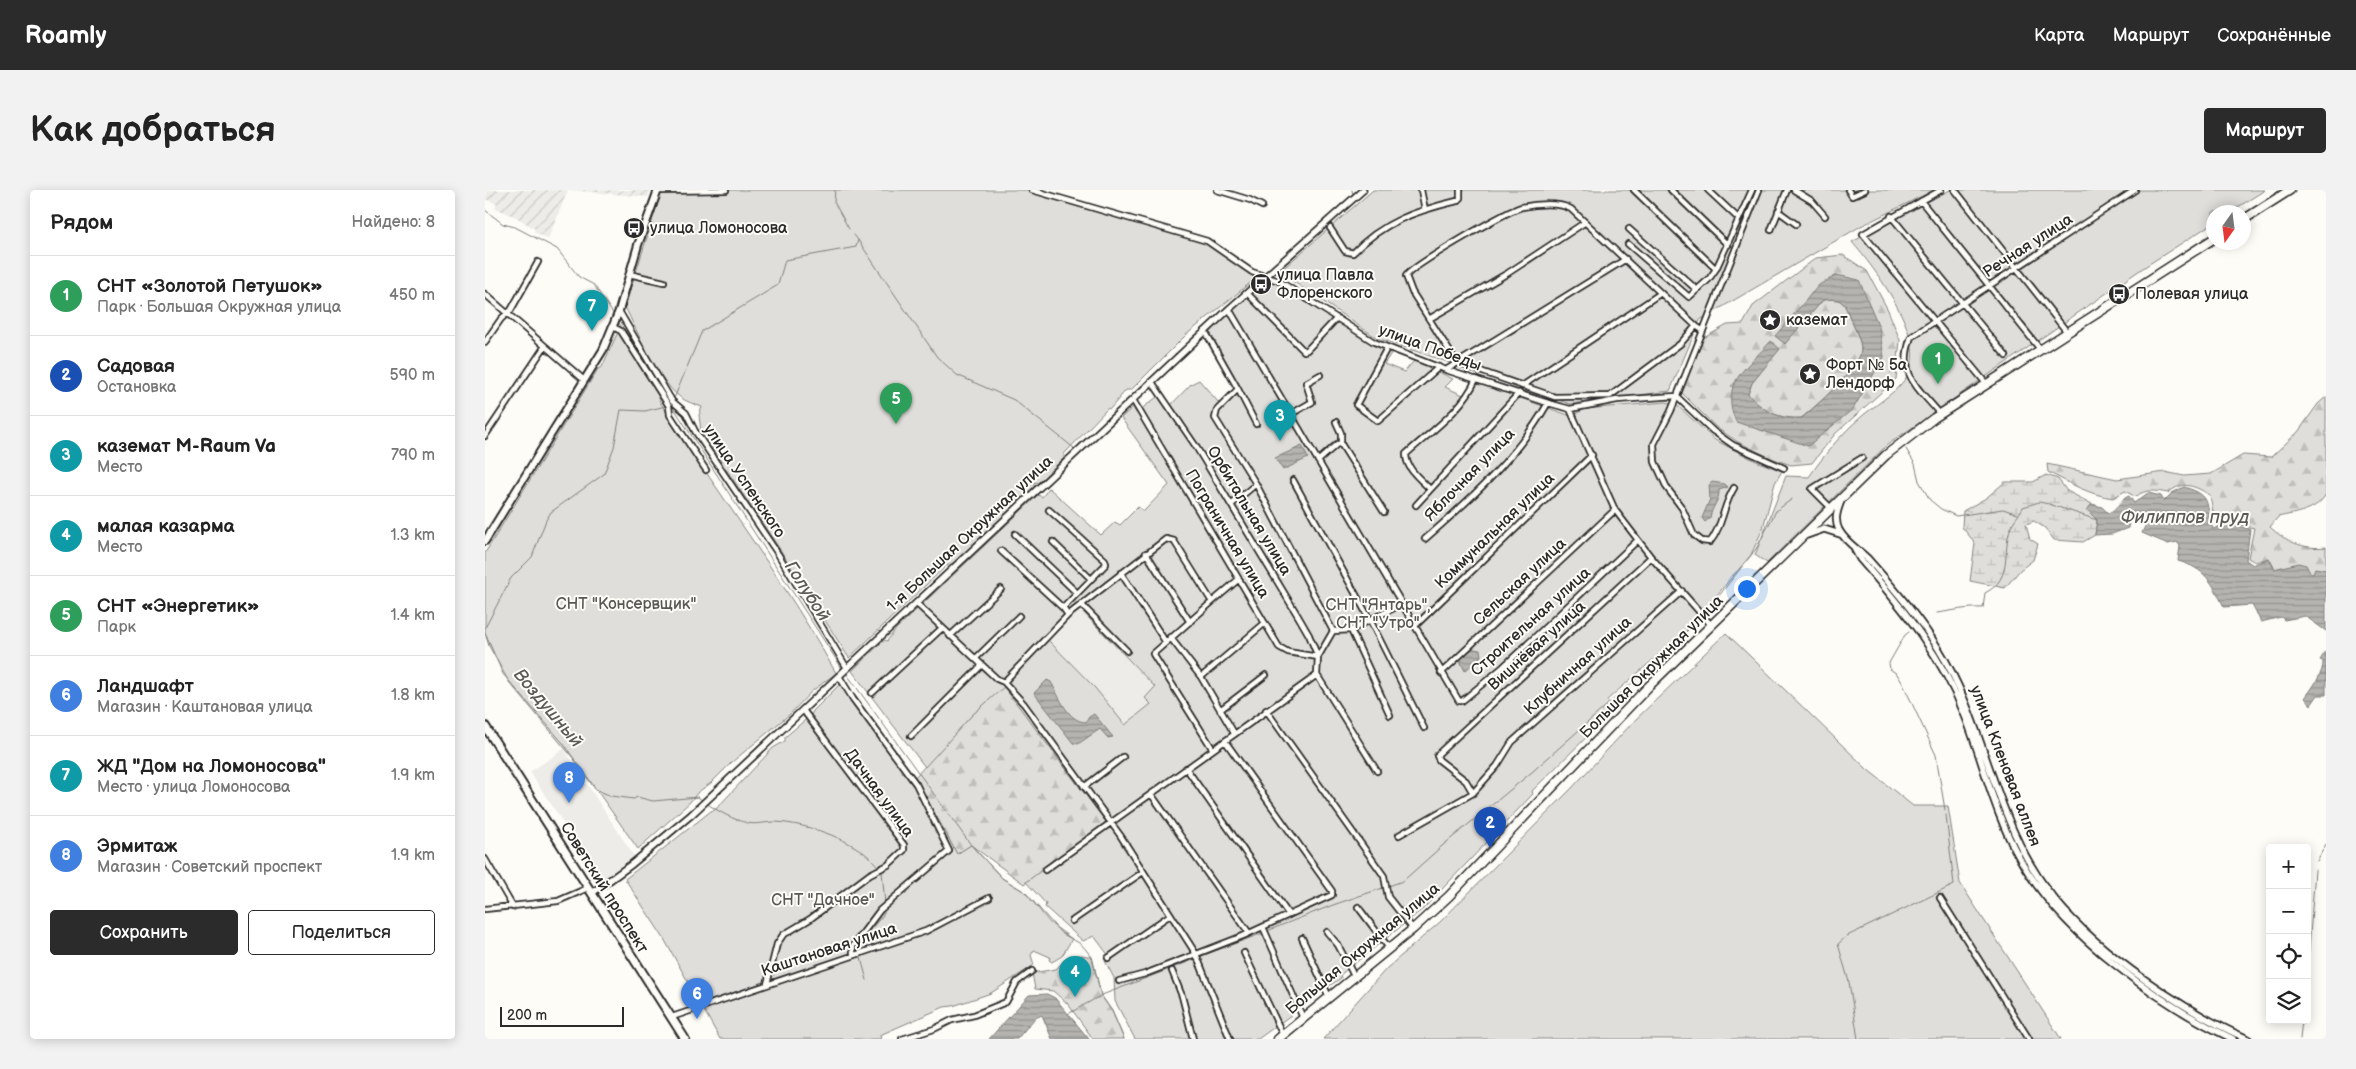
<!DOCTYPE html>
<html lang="ru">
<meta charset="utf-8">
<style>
:root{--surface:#fff;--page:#f2f2f2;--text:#222;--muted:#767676;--line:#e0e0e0;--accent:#2b2b2b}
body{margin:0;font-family:"Balsamiq Sans",sans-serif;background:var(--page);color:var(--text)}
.controls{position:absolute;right:15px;bottom:15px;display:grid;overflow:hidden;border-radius:5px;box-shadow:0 2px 12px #0003}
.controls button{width:45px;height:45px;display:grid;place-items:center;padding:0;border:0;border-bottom:1px solid var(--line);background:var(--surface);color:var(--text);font:25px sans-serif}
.compass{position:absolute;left:1721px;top:15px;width:45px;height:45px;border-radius:50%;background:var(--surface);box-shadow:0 2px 12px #0003;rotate:194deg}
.scale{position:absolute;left:15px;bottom:12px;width:124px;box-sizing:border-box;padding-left:5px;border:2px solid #2b2b2b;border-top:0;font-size:14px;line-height:18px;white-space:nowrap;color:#2b2b2b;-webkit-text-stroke:4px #fdfcf7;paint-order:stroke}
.you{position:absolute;left:1261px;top:398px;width:18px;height:18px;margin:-12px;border:4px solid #fff;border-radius:50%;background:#1a73e8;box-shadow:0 0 0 8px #1a73e833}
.badge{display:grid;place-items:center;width:32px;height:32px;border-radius:50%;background:var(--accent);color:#fff;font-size:16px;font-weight:700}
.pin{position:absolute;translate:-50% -41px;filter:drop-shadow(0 1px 2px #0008)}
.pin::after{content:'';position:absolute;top:26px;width:18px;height:15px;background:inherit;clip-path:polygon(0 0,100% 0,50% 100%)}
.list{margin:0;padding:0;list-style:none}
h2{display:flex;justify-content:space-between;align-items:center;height:65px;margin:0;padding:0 20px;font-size:21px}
h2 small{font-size:16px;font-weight:400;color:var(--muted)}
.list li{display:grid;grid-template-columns:32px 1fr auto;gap:15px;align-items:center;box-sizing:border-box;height:80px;padding:0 20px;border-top:1px solid var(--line)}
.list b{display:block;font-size:19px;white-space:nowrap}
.list p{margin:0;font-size:16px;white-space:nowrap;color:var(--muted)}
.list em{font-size:16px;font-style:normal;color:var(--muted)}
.actions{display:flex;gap:10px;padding:15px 20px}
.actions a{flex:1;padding:11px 0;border:1px solid var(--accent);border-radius:5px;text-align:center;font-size:18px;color:var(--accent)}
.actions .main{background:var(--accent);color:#fff}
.icon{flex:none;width:28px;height:28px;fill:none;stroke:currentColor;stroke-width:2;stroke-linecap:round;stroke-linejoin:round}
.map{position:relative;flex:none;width:1841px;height:849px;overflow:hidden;border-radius:5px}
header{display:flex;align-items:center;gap:30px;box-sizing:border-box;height:70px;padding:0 25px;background:var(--accent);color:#fff}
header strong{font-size:24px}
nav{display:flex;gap:28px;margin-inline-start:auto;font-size:18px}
.intro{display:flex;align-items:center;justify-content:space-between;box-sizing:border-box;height:120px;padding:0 30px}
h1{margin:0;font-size:35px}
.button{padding:12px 22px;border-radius:5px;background:var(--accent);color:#fff;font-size:18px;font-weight:700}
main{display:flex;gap:30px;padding:0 30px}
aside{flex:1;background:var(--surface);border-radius:5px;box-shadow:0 2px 12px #0003}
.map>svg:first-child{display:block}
.built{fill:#edece8}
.industrial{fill:url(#industrial-furrows)}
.forest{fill:url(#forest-firs);stroke:#858482;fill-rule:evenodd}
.wetland{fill:url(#wetland-marsh);stroke:#858482}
.green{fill:#dfdeda;stroke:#858482;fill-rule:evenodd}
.water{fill:url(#water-rules);stroke:#7e7d7b}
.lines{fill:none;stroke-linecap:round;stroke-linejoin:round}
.stream{stroke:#7e7d7b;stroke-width:1}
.minor-casing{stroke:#2b2b2b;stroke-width:8}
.tertiary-casing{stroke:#2b2b2b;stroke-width:9}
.secondary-casing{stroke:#2b2b2b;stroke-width:10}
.primary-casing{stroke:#2b2b2b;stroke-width:11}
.trunk-casing{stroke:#2b2b2b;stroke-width:11}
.minor{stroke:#fdfcf7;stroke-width:4.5}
.tertiary{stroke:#fdfcf7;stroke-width:5.5}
.secondary{stroke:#fdfcf7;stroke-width:6}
.primary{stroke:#fdfcf7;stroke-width:7}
.trunk{stroke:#fdfcf7;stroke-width:8}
.labels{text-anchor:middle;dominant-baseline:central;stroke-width:4;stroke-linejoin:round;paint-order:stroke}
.poi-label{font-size:16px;fill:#2b2b2b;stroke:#fdfcf7;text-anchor:start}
.street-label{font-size:16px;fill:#2b2b2b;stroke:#fdfcf7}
.park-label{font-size:16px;fill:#585857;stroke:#fdfcf7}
.water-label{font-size:18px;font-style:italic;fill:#5b5b5a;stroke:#fdfcf7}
</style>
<header>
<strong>Roamly</strong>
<nav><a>Карта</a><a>Маршрут</a><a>Сохранённые</a></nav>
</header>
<div class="intro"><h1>Как добраться</h1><a class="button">Маршрут</a></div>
<main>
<aside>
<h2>Рядом<small>Найдено: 8</small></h2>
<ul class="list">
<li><span class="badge" style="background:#2e9e5b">1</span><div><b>СНТ «Золотой Петушок»</b><p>Парк · Большая Окружная улица</p></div><em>450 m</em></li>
<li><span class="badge" style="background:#1a4fb4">2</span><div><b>Садовая</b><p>Остановка</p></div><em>590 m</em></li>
<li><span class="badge" style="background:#0f9aa8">3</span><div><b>каземат M-Raum Va</b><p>Место</p></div><em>790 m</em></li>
<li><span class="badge" style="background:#0f9aa8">4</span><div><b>малая казарма</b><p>Место</p></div><em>1.3 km</em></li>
<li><span class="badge" style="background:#2e9e5b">5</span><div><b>СНТ «Энергетик»</b><p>Парк</p></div><em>1.4 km</em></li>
<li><span class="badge" style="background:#3f7fe0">6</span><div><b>Ландшафт</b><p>Магазин · Каштановая улица</p></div><em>1.8 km</em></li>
<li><span class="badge" style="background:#0f9aa8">7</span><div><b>ЖД &quot;Дом на Ломоносова&quot;</b><p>Место · улица Ломоносова</p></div><em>1.9 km</em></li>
<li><span class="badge" style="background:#3f7fe0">8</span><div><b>Эрмитаж</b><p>Магазин · Советский проспект</p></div><em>1.9 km</em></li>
</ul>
<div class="actions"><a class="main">Сохранить</a><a>Поделиться</a></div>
</aside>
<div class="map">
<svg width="1841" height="849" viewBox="0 0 1841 849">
<defs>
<pattern id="industrial-furrows" width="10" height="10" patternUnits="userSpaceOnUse" patternTransform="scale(1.25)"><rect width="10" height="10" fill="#edece8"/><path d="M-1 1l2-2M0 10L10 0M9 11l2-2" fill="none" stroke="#cbcbc7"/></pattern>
<pattern id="forest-firs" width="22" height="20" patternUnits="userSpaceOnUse" patternTransform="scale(1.25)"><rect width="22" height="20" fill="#dfdeda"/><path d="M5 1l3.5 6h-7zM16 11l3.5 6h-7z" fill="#c0bfbb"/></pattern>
<pattern id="wetland-marsh" width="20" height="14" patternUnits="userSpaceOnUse" patternTransform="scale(1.25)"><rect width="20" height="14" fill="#dfdeda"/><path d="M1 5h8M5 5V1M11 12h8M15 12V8" fill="none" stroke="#c0bfbb"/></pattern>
<pattern id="water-rules" width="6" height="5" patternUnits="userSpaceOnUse" patternTransform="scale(1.25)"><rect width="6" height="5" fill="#b5b4b1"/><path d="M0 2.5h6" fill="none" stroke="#939390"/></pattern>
</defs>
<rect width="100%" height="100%" fill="#fdfcf7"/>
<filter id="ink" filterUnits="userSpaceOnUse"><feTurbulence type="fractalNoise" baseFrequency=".02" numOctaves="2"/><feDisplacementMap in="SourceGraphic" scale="10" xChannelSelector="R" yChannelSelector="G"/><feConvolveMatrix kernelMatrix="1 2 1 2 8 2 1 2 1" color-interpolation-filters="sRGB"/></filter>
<g filter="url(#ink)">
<path class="built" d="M595 419 670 497 667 514 640 535 610 498 562 449Z
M79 559 149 666 116 691 45 582Z"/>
<path class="industrial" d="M3 0H83L63 49 49 42 50 39 31 27 10 18 12 14 0 9Z
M83 0H166L163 7Z"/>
<path class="forest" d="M1358 65 1382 81 1403 120 1415 150 1411 189 1350 244 1327 273 1306 275 1286 268 1253 252 1232 238 1194 200 1217 149 1242 135 1258 134 1268 116 1331 68ZM1352 85 1399 167 1322 256 1246 196 1294 159 1267 193 1263 204C1278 221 1293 229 1316 228 1329 218 1375 177 1376 162 1377 152 1369 137 1365 128 1358 110 1357 108 1338 110L1300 153Z
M1841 207V304C1832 321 1810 323 1793 327L1785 337C1800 351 1819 360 1841 357V380L1835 379 1828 383 1790 379 1784 368 1770 372 1763 368 1769 338 1746 333H1730L1725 305C1710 296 1698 290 1683 303 1671 301 1660 298 1651 307L1640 301 1628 308C1605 305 1584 293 1563 282L1562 274 1632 289 1680 282 1699 286 1726 284 1758 265 1786 267 1813 242 1833 214Z
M519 496 621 632 539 694 486 655 472 664 430 587 487 525Z
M597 765 607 767 616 805 627 821 639 849H608L583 814 568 801 550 799 547 783 571 779 584 766Z"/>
<path class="wetland" d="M1561 285 1573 289 1582 301 1607 314 1602 320 1612 330 1610 345 1598 352 1569 350 1560 338 1549 331 1541 334 1545 349 1553 354 1548 370 1535 380 1520 398 1485 391 1490 353 1477 337 1478 321 1501 308 1520 292H1548Z"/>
<path class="green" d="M230 0H547L712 47 763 82 770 89 701 145 646 200H641L625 219 623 218 579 264V268L553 293 549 292V298L468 373 461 376 364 468 296 361 216 242 214 225 217 217C210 214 201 212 195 207 174 192 152 141 140 117L176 3Z
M888 0H1449L1376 36 1215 130 1185 201 1085 214 892 148 794 82Z
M1465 0H1780L1745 22H1728V33L1658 78 1402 255 1282 373 1270 365 1301 286 1324 287C1339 265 1355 245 1376 227 1391 214 1418 199 1425 180 1439 143 1390 79 1367 52Z
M785 88 894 156 907 162 899 174 919 182 930 170 968 189 960 197 978 205 986 198 987 192 996 194 1086 226 1100 219 1181 212 1194 217 1230 250 1271 271 1297 281 1290 293 1278 338 1266 365 1201 441 1122 510 1129 520 1047 601 1048 604 938 719 855 785 856 788 805 822 806 825 773 849H650L630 811 629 788 620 771 624 766 609 746 598 751 560 717 561 714 541 692 621 632 519 497 487 525 440 577 367 481 396 453 400 450 402 451 411 439 553 305 557 307 564 298 616 345 630 332 635 335 653 317 659 321 684 295 636 228 648 217 651 223 676 204 685 216 706 194 714 190 734 213 754 199 722 148C737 123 762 106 785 88ZM595 419 670 497 660 508 666 514 640 535 610 498 562 449Z
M133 142 174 207 175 212C232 303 299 389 351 483L327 501 305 524 247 572 226 593 213 602 205 612 153 659 94 575 24 492 4 456 0 443V363L113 179 117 177Z
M1241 443 1382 579 1428 616H1463L1475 693 1576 849H838L902 778 955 732 1087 598 1150 530Z
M357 492 430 587 472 664 486 655 517 688 540 702 565 733 587 749 577 766 567 772 564 770 565 767 549 760 546 765 549 775 506 803 468 816 459 817 395 845 396 849H235L178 747 140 689 226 621 230 620 288 558 300 551V547L326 525 328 521Z"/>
<path class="water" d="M1352 85 1374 90 1394 137 1399 167 1368 219 1323 256 1251 232C1234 193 1262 178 1286 151L1295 159 1267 193 1263 204C1278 221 1294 230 1317 228 1329 218 1375 177 1376 161 1377 151 1369 137 1365 128 1358 110 1357 108 1338 110L1300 154 1290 146 1334 95Z
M817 256 823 268 798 280 790 268Z
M1227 292 1240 294 1243 297 1234 300C1235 310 1226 318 1225 328L1220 332 1217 328 1225 309 1224 295Z
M1699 297C1730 306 1719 315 1728 339L1741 334 1765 339 1761 370 1768 375 1784 368 1789 379 1813 373 1821 375 1825 383H1828L1830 378 1841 380V441L1820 426 1799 430 1796 427 1776 432 1767 415 1739 417C1727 392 1721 379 1693 371L1695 356 1692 352 1683 354 1657 343 1662 332 1658 328 1651 329 1645 325 1643 338 1627 344 1610 345 1612 330 1602 320 1607 314 1617 317 1623 323C1632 320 1635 309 1644 306L1649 313 1663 303 1676 306 1679 311 1687 303Z
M989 459 995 460 996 466 980 481 976 473V467L982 461Z
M1841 461V505H1833L1826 515 1820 508C1827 498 1839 483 1838 471L1835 470Z
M562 490 566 492C574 506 583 532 601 532L604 527 609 524 628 547 623 548 615 539 593 554 588 553 549 503Z
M562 804 570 808 604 849H567L557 825 550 828 532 849H504L544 805Z"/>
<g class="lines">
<path class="stream" d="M350 0 349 12 364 39
M867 0 868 5
M0 20 18 34 30 37 72 59 94 87 109 95 129 125
M373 50 452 167 472 185 529 210 590 259
M132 130 358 480
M188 211 217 141 293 95 300 70 371 57 373 50 369 45
M1421 259 1430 274 1434 291 1445 310 1456 319 1471 326 1518 319 1533 324
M1221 422 1271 359 1291 321 1307 309
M1452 423C1468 421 1481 417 1498 418L1500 403C1529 388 1516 362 1526 337 1528 331 1535 324 1538 317L1554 312 1564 314 1612 330
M0 438 26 388 47 367 61 330 66 322 119 284 129 257 136 220 160 221 181 216
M1424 442 1420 445 1404 473 1405 479 1412 484 1418 494 1451 565 1460 620
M0 443 18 484 78 553 110 599 126 606 149 609 152 607 168 611 213 607 218 611
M361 483 486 655 517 688 540 702 576 743 596 754 607 767 616 805
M221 613C233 621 248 630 263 633 271 635 281 632 290 632 321 633 376 651 394 678
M1832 671 1841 654
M397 681 400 714
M782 741 848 715 918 691 957 656 1047 582 1175 468 1214 429
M714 767 778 743
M1822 784 1830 680
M382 790C370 747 372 756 399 724V718
M617 807 627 821 639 849
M583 824 617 805 711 769
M1373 849 1364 792 1353 754 1362 746 1469 695 1461 625
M1815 849 1817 830"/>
<g class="minor-casing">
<path id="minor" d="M547 0 722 51 767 82 794 91 889 152 961 180 1063 213 1085 219 1132 210 1191 206 1228 241 1248 255 1299 278
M732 0 765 10 777 16
M936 0 940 20
M1149 0 1231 79
M1186 0 1243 55
M1223 0 1254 29
M1309 0 1327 11 1340 26
M1363 0 1367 6 1380 0
M1456 0 1378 44 1499 191
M1470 0 1582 142
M173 1 241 0
M1436 11 1555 159
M1293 21 1311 34
M1406 26 1521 166
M845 38 860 61 868 63C898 32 930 21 972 11L975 8V0
M1144 39 1212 100
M1286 40 1302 0
M1143 54 1204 107 1224 89 1231 79 1267 0
M144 84 179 92
M762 103 819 161 822 160 852 128
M0 104 99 190
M744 119 974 511H977L1018 477 1153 350
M134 121 187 211 201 223 210 241 293 364 362 478
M944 129 1023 83 1099 33
M1211 136 1086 19C1074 12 1051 14 1037 17 1023 20 927 76 921 86L927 102 972 173 1070 207 1125 206 1195 154 1211 136 1217 140
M128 137 136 141 184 216 185 225 221 280
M720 141 753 199 732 220 730 228 771 294 848 441
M0 152 16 129 26 120 53 72
M902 158 871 215 893 231 954 177
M961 180 1141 69
M667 192 710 255 813 426 824 445 833 467
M1037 196 1176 103
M753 199 771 234
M648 210 794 457 803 462 833 467
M1085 219 1130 320 1166 367 1227 436
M806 224 827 212 821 193 835 185
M1455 224C1433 197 1412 185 1426 147L1650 0
M851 232 856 243V254L899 322
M0 246 60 156
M833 271 852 254H856
M808 290 885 430 917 414
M1249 298C1238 315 1238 336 1225 352L1217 351 1209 345 1197 318 1182 298 1170 272 1169 254 1186 221 1274 0
M945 299C935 289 921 279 921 264 945 242 978 220 991 189
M746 315 771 294
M931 315 1034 203
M1347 319 1327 299 1377 268
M564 320 620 370 621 374 578 418 583 425
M530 344 592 403
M940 349C986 309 1033 266 1063 213
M568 352 606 389
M516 361 578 418
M661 363 705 432
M636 383 680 451
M727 412 754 389
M431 413 497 475 512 489 519 492 539 514 635 645 711 764 745 849
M598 416 642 461
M930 436 1107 265
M465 446 516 399
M685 447 716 487
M491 468 534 426
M956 483 1130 320
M832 485 892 581
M354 486 368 509 431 594 464 661 395 720 368 756V765
M519 492 583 425 681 349 689 351 727 412 668 464 727 558
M387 503 456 439
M735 520 781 485
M781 520 899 686 903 707 928 739
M905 525 866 440 885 430 939 538
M749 543 716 487 780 433
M426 546 497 475
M701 578 804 725
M599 597 638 567
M988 603 981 591 954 570 952 566 954 563 1166 367
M666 604 764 743
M914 645 988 603 1012 576 1027 552 1197 401
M0 669 28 717
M560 680 832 485 833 467 848 441 866 440
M1455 708 1544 849
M873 717 904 758
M0 719 73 711 103 698
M587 731 658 682
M778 737 818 828
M842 742 853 755 869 786
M817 748 844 807
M759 763 798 845
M623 768 685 725
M687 781 697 806 708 849
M634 791 660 784 758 746 847 705V701L740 551
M282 794 292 754 298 745 325 729 385 684 403 675 419 660V655L318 520
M187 827 441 741 504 708
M417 849 449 839 467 830 489 825 521 812 532 792 547 781"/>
</g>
<g class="tertiary-casing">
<path id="tertiary" d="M1356 311C1352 321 1349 330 1354 340 1361 353 1373 359 1383 369 1408 397 1433 426 1453 458 1503 538 1509 638 1571 711 1615 764 1700 822 1763 849
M1322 345 1339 339 1355 344
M1370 360 1375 369C1418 418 1458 467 1481 528 1499 575 1510 625 1535 669 1577 744 1672 813 1748 849
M107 703 147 674 206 625 744 119 878 0"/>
</g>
<g class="secondary-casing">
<path id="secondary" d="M0 351 118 160 134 121 153 55 173 0"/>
</g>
<g class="primary-casing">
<path id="primary" d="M0 536 200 849"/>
</g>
<g class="trunk-casing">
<path id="trunk" d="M1758 30 1805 0
M793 849 928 739 964 706 1164 496 1401 265 1449 228 1728 49"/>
</g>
<use href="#minor" class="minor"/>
<use href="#tertiary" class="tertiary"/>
<use href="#secondary" class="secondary"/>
<use href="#primary" class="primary"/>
<use href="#trunk" class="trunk"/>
</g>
</g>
<defs>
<g id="bus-disc" transform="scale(1.125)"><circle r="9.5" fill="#2b2b2b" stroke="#fdfcf7"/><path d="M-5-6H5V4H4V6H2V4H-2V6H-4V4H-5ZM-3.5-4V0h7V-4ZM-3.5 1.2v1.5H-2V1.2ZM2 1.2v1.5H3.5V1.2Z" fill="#fff"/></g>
<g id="sight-disc" transform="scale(1.125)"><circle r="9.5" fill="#2b2b2b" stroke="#fdfcf7"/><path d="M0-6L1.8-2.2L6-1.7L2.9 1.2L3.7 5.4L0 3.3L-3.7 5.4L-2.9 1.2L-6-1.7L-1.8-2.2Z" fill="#fff"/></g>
</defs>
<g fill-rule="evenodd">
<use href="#bus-disc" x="149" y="38"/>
<use href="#bus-disc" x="776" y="94"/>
<use href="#bus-disc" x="1634" y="104"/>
<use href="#sight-disc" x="1285" y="130"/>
<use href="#sight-disc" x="1325" y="184"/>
</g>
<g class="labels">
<g class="poi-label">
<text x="165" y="38">улица Ломоносова</text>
<text x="792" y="85">улица Павла<tspan x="792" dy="18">Флоренского</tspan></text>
<text x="1650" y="104">Полевая улица</text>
<text x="1301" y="130">каземат</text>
<text x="1341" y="175">Форт № 5а<tspan x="1341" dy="18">Лендорф</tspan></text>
</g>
<g class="street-label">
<text transform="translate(1543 56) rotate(-33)">Речная улица</text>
<text transform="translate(945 158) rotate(20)">улица Победы</text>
<text transform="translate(985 285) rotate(-46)">Яблочная улица</text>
<text transform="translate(259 291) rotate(56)">улица Успенского</text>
<text transform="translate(764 321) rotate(59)">Орбитальная улица</text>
<text transform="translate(1010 341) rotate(-44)">Коммунальная улица</text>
<text transform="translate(485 344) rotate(-43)">1-я Большая Окружная улица</text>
<text transform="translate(742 344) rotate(59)">Пограничная улица</text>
<text transform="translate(1035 392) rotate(-43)">Сельская улица</text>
<text transform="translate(1046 432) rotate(-42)">Строительная улица</text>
<text transform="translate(1052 456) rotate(-42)">Вишнёвая улица</text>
<text transform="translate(1093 476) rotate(-42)">Клубничная улица</text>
<text transform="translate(1167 477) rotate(-45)">Большая Окружная улица</text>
<text transform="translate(1520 576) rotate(69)">улица Кленовая аллея</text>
<text transform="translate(394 603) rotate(54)">Дачная улица</text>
<text transform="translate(119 698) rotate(58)">Советский проспект</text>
<text transform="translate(878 759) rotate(-40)">Большая Окружная улица</text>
<text transform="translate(344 760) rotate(-18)">Каштановая улица</text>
</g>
<g class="park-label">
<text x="141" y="414">СНТ "Консервщик"</text>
<text x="893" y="415">СНТ "Янтарь",<tspan x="893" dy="18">СНТ "Утро"</tspan></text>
<text x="338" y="710">СНТ "Дачное"</text>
</g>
<g class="water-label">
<text x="1700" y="327">Филиппов пруд</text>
<text transform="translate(322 401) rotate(57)">Голубой</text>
<text transform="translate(63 518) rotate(50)">Воздушный</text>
</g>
</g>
</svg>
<div class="controls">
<button>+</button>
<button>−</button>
<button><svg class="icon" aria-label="locate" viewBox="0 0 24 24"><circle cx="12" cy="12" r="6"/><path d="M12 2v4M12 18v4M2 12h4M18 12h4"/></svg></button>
<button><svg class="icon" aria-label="layers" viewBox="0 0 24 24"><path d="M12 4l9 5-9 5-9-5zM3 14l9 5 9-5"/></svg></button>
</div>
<svg class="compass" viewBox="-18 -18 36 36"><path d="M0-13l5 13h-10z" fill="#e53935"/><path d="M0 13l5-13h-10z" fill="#767676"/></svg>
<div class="scale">200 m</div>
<div class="you"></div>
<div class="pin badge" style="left:1453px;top:194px;background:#2e9e5b">1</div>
<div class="pin badge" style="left:1005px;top:658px;background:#1a4fb4">2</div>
<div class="pin badge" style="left:795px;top:251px;background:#0f9aa8">3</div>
<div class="pin badge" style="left:590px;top:807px;background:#0f9aa8">4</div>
<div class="pin badge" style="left:411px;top:234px;background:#2e9e5b">5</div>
<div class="pin badge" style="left:212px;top:829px;background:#3f7fe0">6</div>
<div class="pin badge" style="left:107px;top:141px;background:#0f9aa8">7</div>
<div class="pin badge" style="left:84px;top:613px;background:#3f7fe0">8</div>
</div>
</main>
